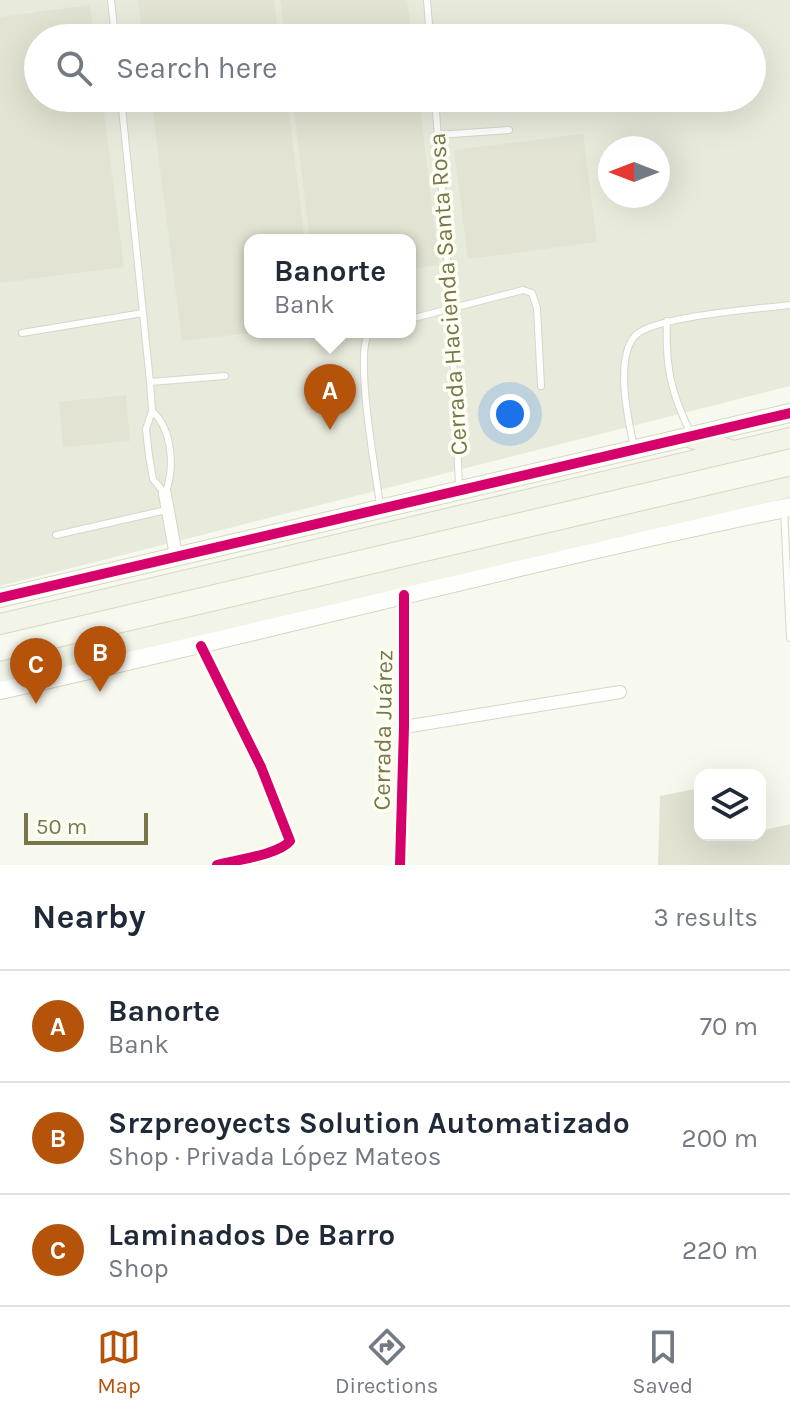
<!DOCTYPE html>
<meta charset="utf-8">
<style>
:root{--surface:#fff;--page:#f2f2f3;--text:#1f2937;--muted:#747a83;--line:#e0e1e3;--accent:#b45309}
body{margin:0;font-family:Karla,sans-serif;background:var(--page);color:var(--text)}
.controls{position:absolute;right:24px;bottom:24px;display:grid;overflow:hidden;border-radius:16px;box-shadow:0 8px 32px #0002}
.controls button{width:72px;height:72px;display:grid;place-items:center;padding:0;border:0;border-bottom:2px solid var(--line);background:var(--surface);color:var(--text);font:40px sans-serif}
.compass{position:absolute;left:598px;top:136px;width:72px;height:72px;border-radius:50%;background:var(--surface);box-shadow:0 8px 32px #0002;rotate:270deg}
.scale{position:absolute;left:24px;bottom:20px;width:124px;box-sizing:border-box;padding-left:8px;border:4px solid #7a764c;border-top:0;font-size:22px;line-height:28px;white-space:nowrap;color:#7a764c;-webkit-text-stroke:6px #fdfff3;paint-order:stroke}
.you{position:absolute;left:510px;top:414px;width:28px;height:28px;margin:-20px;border:6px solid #fff;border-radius:50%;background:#1a73e8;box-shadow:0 0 0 12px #1a73e833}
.badge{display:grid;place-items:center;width:52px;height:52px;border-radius:50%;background:var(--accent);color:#fff;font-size:26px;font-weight:700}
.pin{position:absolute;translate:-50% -66px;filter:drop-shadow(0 2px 4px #0008)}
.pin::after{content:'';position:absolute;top:42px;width:28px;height:24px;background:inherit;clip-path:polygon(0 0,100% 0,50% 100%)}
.popup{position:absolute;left:244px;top:234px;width:172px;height:104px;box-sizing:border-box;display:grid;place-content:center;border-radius:16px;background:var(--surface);filter:drop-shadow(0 2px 6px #0005);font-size:26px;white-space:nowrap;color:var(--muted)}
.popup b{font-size:30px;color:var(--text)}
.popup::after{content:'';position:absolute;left:50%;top:100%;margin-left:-16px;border:16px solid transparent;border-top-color:var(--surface)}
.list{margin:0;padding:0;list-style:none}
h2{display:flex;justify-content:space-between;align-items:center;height:104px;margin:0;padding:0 32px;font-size:34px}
h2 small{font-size:26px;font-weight:400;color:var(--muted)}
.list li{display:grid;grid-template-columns:52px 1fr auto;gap:24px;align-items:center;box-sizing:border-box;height:112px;padding:0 32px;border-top:2px solid var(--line)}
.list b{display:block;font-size:30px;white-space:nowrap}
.list p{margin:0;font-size:26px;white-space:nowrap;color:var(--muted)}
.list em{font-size:26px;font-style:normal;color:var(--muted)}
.icon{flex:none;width:44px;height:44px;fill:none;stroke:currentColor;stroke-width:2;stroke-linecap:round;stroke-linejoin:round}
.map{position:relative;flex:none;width:790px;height:865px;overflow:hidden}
.search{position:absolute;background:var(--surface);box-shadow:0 8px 32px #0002;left:24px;right:24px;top:24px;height:88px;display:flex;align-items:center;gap:20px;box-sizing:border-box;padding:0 28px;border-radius:44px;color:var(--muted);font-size:30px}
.sheet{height:440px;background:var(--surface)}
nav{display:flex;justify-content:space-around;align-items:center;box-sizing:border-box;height:112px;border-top:2px solid var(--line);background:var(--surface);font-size:22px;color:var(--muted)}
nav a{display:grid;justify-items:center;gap:4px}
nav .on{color:var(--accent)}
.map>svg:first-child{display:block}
.industrial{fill:#e8eadc;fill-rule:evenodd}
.building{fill:#e3e3d3}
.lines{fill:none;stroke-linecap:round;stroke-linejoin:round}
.lane-casing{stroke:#d6d6ca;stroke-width:8}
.street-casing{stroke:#d6d6ca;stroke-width:14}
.secondary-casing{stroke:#d5d6c6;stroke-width:20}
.primary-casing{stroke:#d7d6c8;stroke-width:22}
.lane{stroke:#fefefd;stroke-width:6}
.street{stroke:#fefefd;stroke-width:12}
.secondary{stroke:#fefefd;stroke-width:18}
.primary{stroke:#f1f4e7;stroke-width:20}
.cycleway-casing{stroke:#fdfff3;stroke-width:15}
.cycleway{stroke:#d6006c;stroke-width:10}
.labels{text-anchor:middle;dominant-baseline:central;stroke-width:7;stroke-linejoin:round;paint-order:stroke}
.street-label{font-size:24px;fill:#7a764c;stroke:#fdfff3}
</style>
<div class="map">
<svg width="790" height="865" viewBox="0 0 790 865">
<rect width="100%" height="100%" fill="#f7f9ef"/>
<path class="industrial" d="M0 0H790V386L0 586ZM38 38H752V98H38ZM610 148H658V196H610ZM250 240H410V332H250Z"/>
<path class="building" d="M138 0H274L279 38H143Z
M280 0H407L412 38H285Z
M90 5 94 38H38V98H102L124 267 0 283V17Z
M151 98H287L305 240H250V333L182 341Z
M292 98H419L439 265 410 269V240H310Z
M583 134 597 242 468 259 454 150Z
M126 395 130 441 63 447 59 402Z
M700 788V835H723L724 840 744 835H760V831L790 824V865H658L660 796Z"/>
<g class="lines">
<g class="lane-casing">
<path id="lane" d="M111 0 115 38
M427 0 430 38
M121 98 150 382 152 411 146 429 149 456 153 479 165 494C175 469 173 430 152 411
M435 98 451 310 459 486
M438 135 509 130
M410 319 523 290 532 293 537 308 541 386
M667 321C665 367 671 393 691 434
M369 332C354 355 376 473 380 505
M22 333 143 313
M150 382 225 376
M634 447C628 419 615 361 634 337 650 316 760 309 790 305
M784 510 790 638
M56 535 166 510"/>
</g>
<g class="street-casing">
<path id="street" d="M165 494 176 556
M201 646 261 767 290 841C278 855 235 860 217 865
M404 727 620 692
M400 865 404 727V595"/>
</g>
<g class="secondary-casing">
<path id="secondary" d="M0 598 790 413
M0 690C264 632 525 561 790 507"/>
</g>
<g class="primary-casing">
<path id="primary" d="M692 438 734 451
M0 624 790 438
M0 672 790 487"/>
</g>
<use href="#lane" class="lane"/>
<use href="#street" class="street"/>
<use href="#secondary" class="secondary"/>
<use href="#primary" class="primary"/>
<g class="cycleway-casing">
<path id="cycleway" d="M0 598 790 413
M201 646 261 767 290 841C278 855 235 860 217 865
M400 865 404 727V595"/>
</g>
<use href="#cycleway" class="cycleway"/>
</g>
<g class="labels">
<g class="street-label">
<text transform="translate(448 294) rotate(-94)">Cerrada Hacienda Santa Rosa</text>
<text transform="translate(383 730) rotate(-89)">Cerrada Juárez</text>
</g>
</g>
</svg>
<div class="controls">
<button><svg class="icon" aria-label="layers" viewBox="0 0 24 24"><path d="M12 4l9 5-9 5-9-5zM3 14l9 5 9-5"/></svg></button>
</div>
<svg class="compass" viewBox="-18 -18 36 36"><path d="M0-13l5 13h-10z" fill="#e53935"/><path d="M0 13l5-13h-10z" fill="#747a83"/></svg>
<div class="scale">50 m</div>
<div class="you"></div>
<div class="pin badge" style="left:330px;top:430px">A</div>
<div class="popup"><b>Banorte</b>Bank</div>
<div class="pin badge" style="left:100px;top:692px">B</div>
<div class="pin badge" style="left:36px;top:704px">C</div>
<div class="search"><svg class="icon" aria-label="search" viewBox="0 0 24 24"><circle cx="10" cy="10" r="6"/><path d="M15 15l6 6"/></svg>Search here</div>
</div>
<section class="sheet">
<h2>Nearby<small>3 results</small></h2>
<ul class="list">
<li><span class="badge">A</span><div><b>Banorte</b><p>Bank</p></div><em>70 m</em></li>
<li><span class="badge">B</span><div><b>Srzpreoyects Solution Automatizado</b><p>Shop · Privada López Mateos</p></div><em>200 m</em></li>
<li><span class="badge">C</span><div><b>Laminados De Barro</b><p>Shop</p></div><em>220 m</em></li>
</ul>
</section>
<nav>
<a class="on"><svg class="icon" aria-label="map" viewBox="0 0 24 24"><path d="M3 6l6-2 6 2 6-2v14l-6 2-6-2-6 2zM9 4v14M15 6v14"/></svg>Map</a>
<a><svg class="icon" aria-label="directions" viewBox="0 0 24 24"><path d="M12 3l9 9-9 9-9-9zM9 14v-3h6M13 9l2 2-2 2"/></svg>Directions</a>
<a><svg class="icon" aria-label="saved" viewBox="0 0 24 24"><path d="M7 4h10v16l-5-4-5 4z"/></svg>Saved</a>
</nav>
